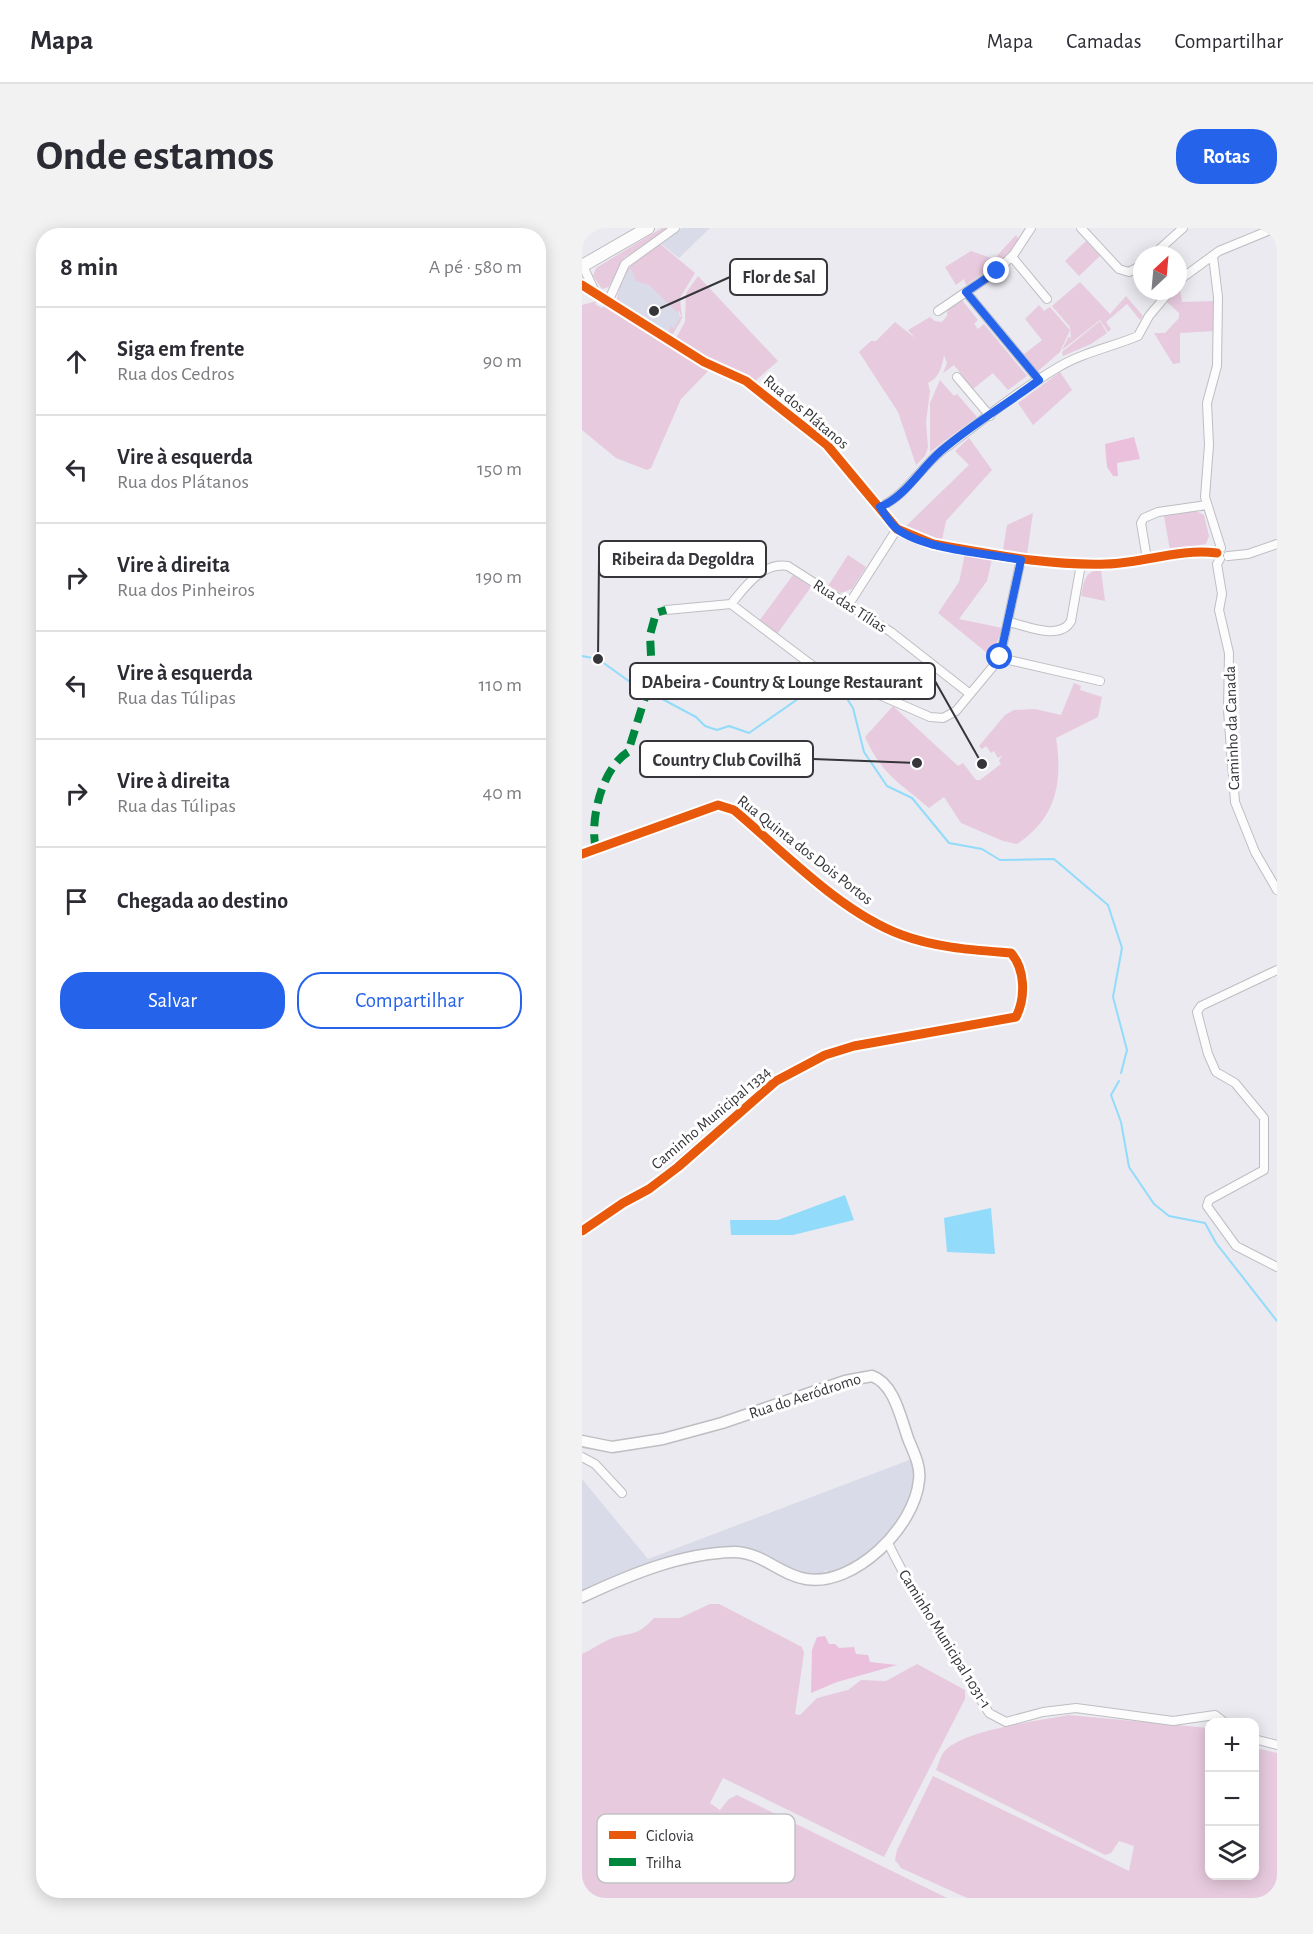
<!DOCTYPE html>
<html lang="pt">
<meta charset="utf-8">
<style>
:root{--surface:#fff;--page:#f2f2f3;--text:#2b2b33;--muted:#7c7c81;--line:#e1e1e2;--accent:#2563eb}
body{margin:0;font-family:"Alegreya Sans",sans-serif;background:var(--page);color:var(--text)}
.controls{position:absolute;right:18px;bottom:18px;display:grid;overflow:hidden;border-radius:12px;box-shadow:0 3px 15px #0003}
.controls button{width:54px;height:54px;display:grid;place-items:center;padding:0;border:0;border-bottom:2px solid var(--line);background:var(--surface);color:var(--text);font:30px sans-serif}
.compass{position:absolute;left:551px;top:18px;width:54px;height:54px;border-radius:50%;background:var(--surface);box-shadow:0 3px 15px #0003;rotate:26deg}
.stop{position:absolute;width:18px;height:18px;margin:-14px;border:4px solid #2563eb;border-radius:50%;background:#fff}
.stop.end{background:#2563eb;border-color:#fff;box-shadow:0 2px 6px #0008}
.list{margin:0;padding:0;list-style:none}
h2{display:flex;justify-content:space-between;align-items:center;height:78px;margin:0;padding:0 24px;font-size:26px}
h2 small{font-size:20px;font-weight:400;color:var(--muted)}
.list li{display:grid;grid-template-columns:39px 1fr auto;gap:18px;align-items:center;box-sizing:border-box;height:108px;padding:0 24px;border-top:2px solid var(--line)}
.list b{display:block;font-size:22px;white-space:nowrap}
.list p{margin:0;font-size:20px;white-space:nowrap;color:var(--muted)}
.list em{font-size:20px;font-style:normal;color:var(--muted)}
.actions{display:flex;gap:12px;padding:18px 24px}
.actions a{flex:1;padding:14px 0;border:2px solid var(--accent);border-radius:24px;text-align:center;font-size:21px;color:var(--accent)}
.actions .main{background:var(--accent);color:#fff}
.icon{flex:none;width:33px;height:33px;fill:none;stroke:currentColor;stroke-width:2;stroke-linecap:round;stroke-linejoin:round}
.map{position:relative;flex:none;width:695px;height:1670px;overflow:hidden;border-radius:24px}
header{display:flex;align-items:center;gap:36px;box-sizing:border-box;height:84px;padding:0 30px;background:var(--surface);border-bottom:2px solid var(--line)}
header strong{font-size:28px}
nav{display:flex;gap:33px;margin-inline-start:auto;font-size:21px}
.intro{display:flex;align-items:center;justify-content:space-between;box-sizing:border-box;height:144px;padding:0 36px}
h1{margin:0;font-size:42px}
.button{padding:15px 27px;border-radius:24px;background:var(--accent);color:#fff;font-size:21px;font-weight:700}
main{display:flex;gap:36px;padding:0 36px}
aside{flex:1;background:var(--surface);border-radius:24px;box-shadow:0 3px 15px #0003}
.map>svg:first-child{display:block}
.built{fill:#dadbe8}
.green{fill:#e7cade}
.forest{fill:#ebc0dd}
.water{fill:#92dbfa}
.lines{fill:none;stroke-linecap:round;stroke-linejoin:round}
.stream{stroke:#92dbfa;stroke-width:2}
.street-casing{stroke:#bebec2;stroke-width:10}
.secondary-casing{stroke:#bebec2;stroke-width:13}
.primary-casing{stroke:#bebec2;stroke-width:14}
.street{stroke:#fcfcfd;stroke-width:8}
.secondary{stroke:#fcfcfd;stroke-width:10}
.primary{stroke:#fcfcfd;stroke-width:12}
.quiet{stroke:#00873e;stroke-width:8;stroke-dasharray:15 8;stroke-linecap:butt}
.cycleway-casing{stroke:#fff;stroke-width:13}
.cycleway{stroke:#e8590c;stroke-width:9}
.route{stroke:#2563eb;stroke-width:8}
.labels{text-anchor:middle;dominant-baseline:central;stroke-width:6;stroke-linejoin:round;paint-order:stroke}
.street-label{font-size:16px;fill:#35353a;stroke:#fff}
.key{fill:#fff;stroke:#c2c2c4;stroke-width:1.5}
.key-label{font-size:16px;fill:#35353a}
.leader{fill:none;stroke:#35353a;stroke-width:2}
.callout-dot{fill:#35353a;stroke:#fff;stroke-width:2}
.callout{fill:#fff;stroke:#35353a;stroke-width:2}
.callout-label{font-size:18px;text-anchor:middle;font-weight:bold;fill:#35353a}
</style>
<header>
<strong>Mapa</strong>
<nav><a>Mapa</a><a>Camadas</a><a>Compartilhar</a></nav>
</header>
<div class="intro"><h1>Onde estamos</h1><a class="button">Rotas</a></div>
<main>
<aside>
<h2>8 min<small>A pé · 580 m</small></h2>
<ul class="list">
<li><svg class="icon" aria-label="ahead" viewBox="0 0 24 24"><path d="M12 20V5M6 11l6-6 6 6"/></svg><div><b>Siga em frente</b><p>Rua dos Cedros</p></div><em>90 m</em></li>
<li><svg class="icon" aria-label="left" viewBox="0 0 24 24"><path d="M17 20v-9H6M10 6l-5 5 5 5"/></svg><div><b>Vire à esquerda</b><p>Rua dos Plátanos</p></div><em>150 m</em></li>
<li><svg class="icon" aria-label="right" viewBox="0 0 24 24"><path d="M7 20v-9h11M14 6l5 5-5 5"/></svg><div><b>Vire à direita</b><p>Rua dos Pinheiros</p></div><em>190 m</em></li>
<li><svg class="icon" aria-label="left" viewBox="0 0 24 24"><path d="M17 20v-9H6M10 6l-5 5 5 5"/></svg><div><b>Vire à esquerda</b><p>Rua das Túlipas</p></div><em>110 m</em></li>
<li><svg class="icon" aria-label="right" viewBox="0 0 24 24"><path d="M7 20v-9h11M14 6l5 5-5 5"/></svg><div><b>Vire à direita</b><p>Rua das Túlipas</p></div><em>40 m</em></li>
<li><svg class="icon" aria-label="arrive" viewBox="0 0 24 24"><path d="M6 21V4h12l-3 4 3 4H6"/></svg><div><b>Chegada ao destino</b></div></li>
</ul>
<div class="actions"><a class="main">Salvar</a><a>Compartilhar</a></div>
</aside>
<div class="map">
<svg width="695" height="1670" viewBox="0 0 695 1670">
<rect width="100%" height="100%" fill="#eaeaf0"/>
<path class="built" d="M100 0H128L97 30 78 15Z
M49 36 96 82 99 93 89 109 34 75 40 49Z
M330 1231 333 1254 327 1273 313 1297 289 1322 257 1344 246 1345 244 1342 239 1346H221L180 1325 151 1319 0 1365V1251L66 1331Z"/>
<path class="green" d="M80 0H88L42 30 27 59 20 61 11 48 14 40Z
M434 7 437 12 420 33 384 57 382 51 374 57 363 39 389 23 412 31Z
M504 13 518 28 497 48 483 33Z
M77 15 113 45 98 70 100 90 89 109 63 94 85 105 89 98 92 100 99 88 97 83 95 84 67 57 54 53 49 41C41 47 34 67 38 77L35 76C39 42 51 34 77 15Z
M116 48 196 133 171 155 159 146 124 131 94 110 103 94 104 65Z
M498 54 528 86 544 68 561 88 558 92 545 76 524 94 529 101 526 104 518 92 480 122 487 108 489 111 488 99 470 78Z
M597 56 600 74 633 73V103L598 105V135L591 136 572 105H583L597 90V85L585 74 591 63H596Z
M379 71 396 92 392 96 396 101 402 96 445 148 426 162 411 145 391 161 372 137 361 145 365 135 362 127C360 139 357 150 346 155L348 163 344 194 346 219 343 228 334 237 316 184 277 124 289 113H294L313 94 333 110 326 102 348 89 353 93 360 94 365 88 366 79Z
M15 73 13 76 20 80 22 77 129 140 99 171 69 240 65 242 34 230 0 202V77Z
M457 77 462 83 468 79 488 102 478 124 455 144 441 127 460 112 443 91Z
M518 93 525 105 509 116 481 128 480 124Z
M478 144 490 162 451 197 436 175Z
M358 152 372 168 375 166 395 189 348 224V175Z
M387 210 410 242 364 293 360 312 324 298 387 237 373 223Z
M614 283 622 287 627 308 624 316 588 322 582 288Z
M451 285 445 326 421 322 425 297Z
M383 326 410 331 405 353 377 391 420 400 410 429 356 385 377 354Z
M266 327 284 339 270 361 259 365 246 358Z
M519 342 523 373 499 368C502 355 502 342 519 342Z
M211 347 229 359 195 406 177 393Z
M492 455 499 458 498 462 520 469 516 489 474 510C481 555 474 590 435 616L421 613 379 595 362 569 347 580C316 553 301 548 283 509L311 478 376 538 381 535 394 552H398L419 536 417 533 420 527 416 530 412 523 409 525 404 518 400 521 397 518 423 487 432 482 453 481 479 487Z
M128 1376H137L220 1419 222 1425 213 1486 218 1487 235 1470 266 1462 279 1452 304 1453 335 1436 383 1462V1471L302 1629 141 1550 128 1575 138 1582 147 1571 155 1567 365 1670H0V1426C9 1422 17 1416 26 1412 48 1402 52 1412 72 1390H98Z
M486 1487 627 1500 628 1648H672L673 1520 695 1525V1670H385L319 1640 313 1632 315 1622 351 1548 547 1643 552 1618 537 1613 529 1625 523 1627 354 1542C356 1537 358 1530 361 1525 378 1502 457 1493 486 1487Z"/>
<path class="forest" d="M552 209 558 231 535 235 536 248H531L525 239 523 216Z
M243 1408 247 1416H253L257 1420 272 1419 274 1426 286 1427 288 1434 315 1437 255 1454 229 1465 230 1422 235 1409Z"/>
<path class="water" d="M263 967 272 992 211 1007H149L148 992H196Z
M409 980 413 1026 365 1024 362 990Z"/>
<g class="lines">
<path class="stream" d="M0 428 16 431 62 464
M69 465 114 489 123 498 135 502 147 498 167 505 223 466 260 463 271 480 282 524 305 558 330 570 367 615 400 621 418 632 472 631 526 677 540 720 531 769 545 822 539 845
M537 853 529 867 539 894 547 939 572 976 587 988 623 995 634 1015 695 1093"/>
<g class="street-casing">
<path id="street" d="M499 0 537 41 547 44 560 37
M571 27 601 0
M631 28 636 69 635 138 625 175 627 217 623 269 639 320
M430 29 465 71
M0 36 13 64
M596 53 637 23 693 0
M0 57 122 134 164 153 245 217 315 301 351 316C409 326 465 338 525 336 562 335 598 320 635 325
M384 64 457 152
M26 74 43 36 93 0
M356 83 415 43 432 26 449 0
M375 149 408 188
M298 279C325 267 339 238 362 221 398 194 436 163 475 140 499 125 530 119 556 108L567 88 588 63
M646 328 666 326 695 316
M565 331 559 295 562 290 576 284 625 277
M638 331 635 336 640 366 637 382 647 425 646 482 653 574 673 624 695 662
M149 376C164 358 180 334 206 338L309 404 388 466
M267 376 315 301
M84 382 149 376 231 438 348 489 361 490 374 483 418 430 439 331
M427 394C445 398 478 413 489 393L499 336
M418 430 518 453
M0 626 136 577 152 582C202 624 258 684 320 707 355 720 392 722 429 725 443 741 444 769 434 789L272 818 243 827 194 853 96 939 67 961 41 975 0 1003
M695 742 619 778 615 784 626 826 634 844 653 855 682 890V942L627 972 625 978 654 1018 695 1039
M0 1229 13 1236 40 1265
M305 1313C334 1373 372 1428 407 1485L424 1494 461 1484 494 1480 591 1493 633 1487 642 1494
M672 1511 695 1517"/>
</g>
<g class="secondary-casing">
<path id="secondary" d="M0 1213 30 1219 81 1211 140 1195 263 1153 290 1148C313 1156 319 1192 327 1213 332 1225 339 1239 337 1252 333 1299 272 1359 224 1351 198 1347 180 1324 152 1324 99 1325 47 1347 0 1369"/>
</g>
<g class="primary-casing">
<path id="primary" d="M0 38 66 0"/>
</g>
<use href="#street" class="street"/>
<use href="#secondary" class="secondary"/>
<use href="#primary" class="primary"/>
<path class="quiet" d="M14 621C7 593 20 540 46 524L70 447 68 407 74 385 84 382"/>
<g class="cycleway-casing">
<path id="cycleway" d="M0 57 122 134 164 153 245 217 315 301 351 316C409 326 465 338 525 336 562 335 598 320 635 325
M0 626 136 577 152 582C202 624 258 684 320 707 355 720 392 722 429 725 443 741 444 769 434 789L272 818 243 827 194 853 96 939 67 961 41 975 0 1003"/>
</g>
<use href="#cycleway" class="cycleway"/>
</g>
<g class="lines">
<path class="route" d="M415 43 384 64 457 152C425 176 389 197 359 223 338 241 324 268 298 279 303 286 308 296 315 301 343 322 405 325 439 332L418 429"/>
</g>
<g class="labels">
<g class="street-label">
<text transform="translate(224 184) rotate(40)">Rua dos Plátanos</text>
<text transform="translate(268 378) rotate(33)">Rua das Tílias</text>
<text transform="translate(650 500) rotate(-92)">Caminho da Canada</text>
<text transform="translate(223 622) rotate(38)">Rua Quinta dos Dois Portos</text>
<text transform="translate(129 890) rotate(-40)">Caminho Municipal 1334</text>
<text transform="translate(223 1168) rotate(-18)">Rua do Aeródromo</text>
<text transform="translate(363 1411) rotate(58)">Caminho Municipal 1031-1</text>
</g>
</g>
<rect x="15" y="1586" width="198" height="69" rx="9" class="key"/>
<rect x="27" y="1603" width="27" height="8" fill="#e8590c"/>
<rect x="27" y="1630" width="27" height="8" fill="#00873e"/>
<g class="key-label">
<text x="64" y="1613">Ciclovia</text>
<text x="64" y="1640">Trilha</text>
</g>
<path class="leader" d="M72 83L148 49M16 431L17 331M400 536L353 453M335 535L231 531"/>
<g class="callout-dot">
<circle cx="72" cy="83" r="6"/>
<circle cx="16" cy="431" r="6"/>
<circle cx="400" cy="536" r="6"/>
<circle cx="335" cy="535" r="6"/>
</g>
<g class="callout">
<rect x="148" y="31" width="97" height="36" rx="6"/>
<rect x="17" y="313" width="167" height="36" rx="6"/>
<rect x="48" y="435" width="305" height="36" rx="6"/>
<rect x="58" y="513" width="173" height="36" rx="6"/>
</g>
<g class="callout-label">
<text x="197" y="55">Flor de Sal</text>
<text x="101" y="337">Ribeira da Degoldra</text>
<text x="200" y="460">DAbeira - Country &amp; Lounge Restaurant</text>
<text x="145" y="538">Country Club Covilhã</text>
</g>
</svg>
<div class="controls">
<button>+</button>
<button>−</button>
<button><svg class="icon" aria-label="layers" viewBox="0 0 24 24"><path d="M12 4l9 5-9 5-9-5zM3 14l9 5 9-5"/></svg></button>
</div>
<svg class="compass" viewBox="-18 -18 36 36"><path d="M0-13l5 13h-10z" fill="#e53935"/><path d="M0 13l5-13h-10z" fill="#7c7c81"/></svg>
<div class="stop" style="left:418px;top:429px"></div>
<div class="stop end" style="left:415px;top:43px"></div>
</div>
</main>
